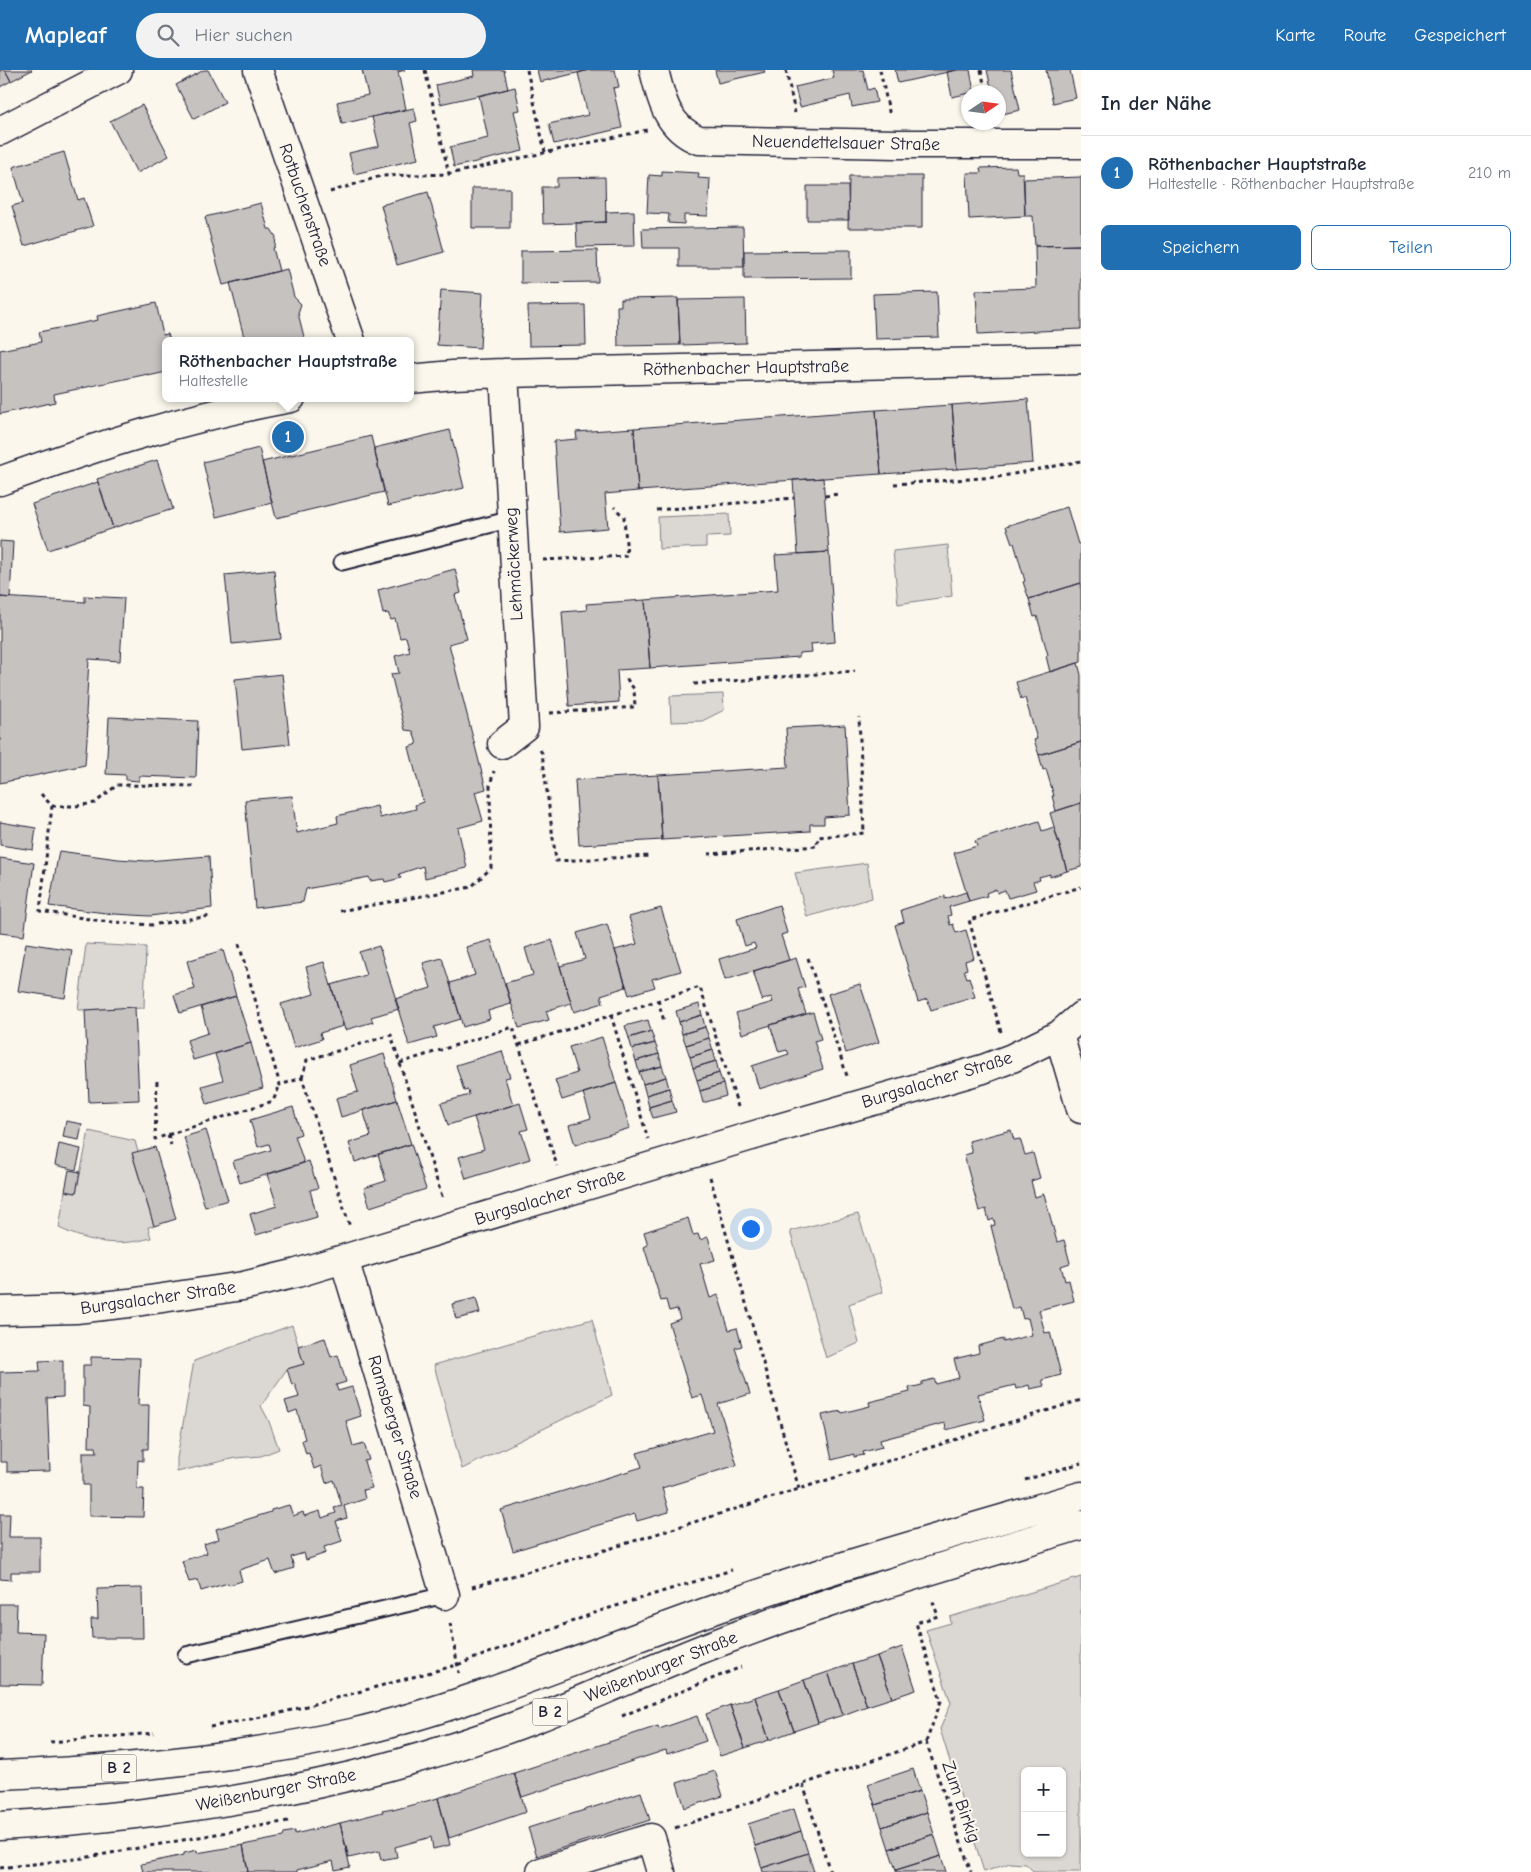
<!DOCTYPE html>
<html lang="de">
<meta charset="utf-8">
<style>
:root{--surface:#fff;--page:#f2f2f3;--text:#1f2937;--muted:#747a83;--line:#e0e1e3;--accent:#1f6fb2}
body{margin:0;font-family:"Comic Neue",sans-serif;background:var(--page);color:var(--text)}
.controls{position:absolute;right:15px;bottom:15px;display:grid;overflow:hidden;border-radius:8px;box-shadow:0 1px 4px #0004}
.controls button{width:45px;height:45px;display:grid;place-items:center;padding:0;border:0;border-bottom:1px solid var(--line);background:var(--surface);color:var(--text);font:25px sans-serif}
.compass{position:absolute;left:961px;top:15px;width:45px;height:45px;border-radius:50%;background:var(--surface);box-shadow:0 1px 4px #0004;rotate:77deg}
.you{position:absolute;left:750px;top:1158px;width:18px;height:18px;margin:-12px;border:4px solid #fff;border-radius:50%;background:#1a73e8;box-shadow:0 0 0 8px #1a73e833}
.badge{display:grid;place-items:center;width:32px;height:32px;border-radius:50%;background:var(--accent);color:#fff;font-size:16px;font-weight:700}
.pin{position:absolute;translate:-50% -50%;border:2px solid #fff;box-shadow:0 1px 5px #0006}
.popup{position:absolute;left:162px;top:267px;width:252px;height:65px;box-sizing:border-box;display:grid;place-content:center;border-radius:8px;background:var(--surface);filter:drop-shadow(0 1px 4px #0005);font-size:16px;white-space:nowrap;color:var(--muted)}
.popup b{font-size:19px;color:var(--text)}
.popup::after{content:'';position:absolute;left:50%;top:100%;margin-left:-10px;border:10px solid transparent;border-top-color:var(--surface)}
.list{margin:0;padding:0;list-style:none}
h2{display:flex;justify-content:space-between;align-items:center;height:65px;margin:0;padding:0 20px;font-size:21px}
h2 small{font-size:16px;font-weight:400;color:var(--muted)}
.list li{display:grid;grid-template-columns:32px 1fr auto;gap:15px;align-items:center;box-sizing:border-box;height:75px;padding:0 20px;border-top:1px solid var(--line)}
.list b{display:block;font-size:19px;white-space:nowrap}
.list p{margin:0;font-size:16px;white-space:nowrap;color:var(--muted)}
.list em{font-size:16px;font-style:normal;color:var(--muted)}
.actions{display:flex;gap:10px;padding:15px 20px}
.actions a{flex:1;padding:11px 0;border:1px solid var(--accent);border-radius:8px;text-align:center;font-size:18px;color:var(--accent)}
.actions .main{background:var(--accent);color:#fff}
.icon{flex:none;width:28px;height:28px;fill:none;stroke:currentColor;stroke-width:2;stroke-linecap:round;stroke-linejoin:round}
.map{position:relative;flex:none;width:1081px;height:1802px;overflow:hidden}
header{display:flex;align-items:center;gap:30px;box-sizing:border-box;height:70px;padding:0 25px;background:var(--accent);color:#fff}
header strong{font-size:24px}
nav{display:flex;gap:28px;margin-inline-start:auto;font-size:18px}
.search{width:350px;height:45px;background:var(--page);display:flex;align-items:center;gap:12px;box-sizing:border-box;padding:0 18px;border-radius:28px;color:var(--muted);font-size:19px}
main{display:flex}
aside{flex:1;background:var(--surface)}
.map>svg:first-child{display:block}
.green{fill:#dbd8d3;stroke:#7e7d87;fill-rule:evenodd}
.building{fill:#c6c2c0;stroke:#22223b}
.lines{fill:none;stroke-linecap:round;stroke-linejoin:round}
.service-casing{stroke:#22223b;stroke-width:19}
.minor-casing{stroke:#22223b;stroke-width:31}
.primary-casing{stroke:#22223b;stroke-width:31}
.path{stroke:#22223b;stroke-width:3;stroke-dasharray:4 4;stroke-linecap:butt}
.service{stroke:#fbf7ec;stroke-width:15}
.minor{stroke:#fbf7ec;stroke-width:28}
.primary{stroke:#fbf7ec;stroke-width:28}
.labels{text-anchor:middle;dominant-baseline:central;stroke-width:4.5;stroke-linejoin:round;paint-order:stroke}
.shield{fill:#fbf7ec;stroke:#636270;stroke-width:1}
.shield-label{font-size:16px;font-weight:bold;fill:#22223b}
.street-label{font-size:18px;fill:#22223b;stroke:#fbf7ec}
</style>
<header>
<strong>Mapleaf</strong>
<div class="search"><svg class="icon" aria-label="search" viewBox="0 0 24 24"><circle cx="10" cy="10" r="6"/><path d="M15 15l6 6"/></svg>Hier suchen</div>
<nav><a>Karte</a><a>Route</a><a>Gespeichert</a></nav>
</header>
<main>
<div class="map">
<svg width="1081" height="1802" viewBox="0 0 1081 1802">
<rect width="100%" height="100%" fill="#fbf7ec"/>
<filter id="ink" filterUnits="userSpaceOnUse"><feTurbulence type="fractalNoise" baseFrequency=".02" numOctaves="2"/><feDisplacementMap in="SourceGraphic" scale="10" xChannelSelector="R" yChannelSelector="G"/><feConvolveMatrix kernelMatrix="1 2 1 2 8 2 1 2 1" color-interpolation-filters="sRGB"/></filter>
<g filter="url(#ink)">
<path class="green" d="M729 444 730 466 706 467V477L659 479 658 447Z
M948 475 952 526 898 534 893 481Z
M723 624 724 640 702 651 671 652 670 626Z
M867 793 872 828 807 847 795 803Z
M86 874 146 877 144 938 78 940Z
M89 1061 135 1071 138 1082 132 1084 154 1156 148 1157 151 1168C117 1177 91 1173 59 1158L65 1121 76 1123Z
M858 1144 883 1222 849 1234 859 1273 826 1288 790 1161Z
M592 1249 612 1325 462 1399 434 1295Z
M292 1255 304 1294 287 1299 261 1336 268 1349 279 1379 261 1386 235 1388 177 1402V1388L194 1291Z
M1081 1507V1802H1034L1026 1794 1010 1793 984 1802 940 1659 951 1633 926 1560 951 1553 950 1547ZM1025 1701H1062V1783H1025Z"/>
<path class="building" d="M0 0H5L11 11 0 17Z
M5 0H32L11 11Z
M204 0H208L225 32 194 49 176 15Z
M362 0H405L398 2 406 39 342 54 337 32 368 25Z
M473 0H504L508 19 440 34 436 15 474 6Z
M537 0H589L540 12Z
M589 0H615L619 17 613 18 622 58 554 74 549 54 588 45 578 3Z
M715 0H764L765 2 718 13Z
M832 0H863L868 20 874 18 877 32 852 37 850 25 800 37 795 17 834 8Z
M895 0H957L898 13Z
M957 0H970L974 22 952 27 947 2Z
M987 0H1011L1020 40 998 45V22H992Z
M1046 0H1070L1076 28 1053 33Z
M515 17 520 40 514 41 523 81 454 97 450 77 488 68 479 26Z
M142 35 169 86 137 103 110 51Z
M414 38 417 51 410 53 418 89 354 104 349 83 379 76 372 47Z
M64 82 78 130 84 128 93 156 24 176 12 136 23 133 13 97Z
M1016 97 1017 103H1023L1025 146 969 149 967 103H981L980 98Z
M662 101 699 103 698 108 710 109 708 146 684 145V154L668 153 669 144 647 143 649 105 662 106Z
M849 106H922V158H848Z
M605 107 606 152 543 154 542 117H557V108Z
M1081 107V175L1035 176 1033 146H1025L1024 109Z
M807 116H848L849 150H807Z
M472 118H510V158H472Z
M428 122 444 182 397 195 381 135Z
M261 133 268 159H271L276 167 275 177 273 178 279 201 223 215 205 147Z
M634 141 635 176 577 177 576 153 606 152V142Z
M743 157 744 197H679V178H643L642 159Z
M1081 175V259L978 264 976 220 1036 218 1035 176Z
M597 180 598 212 521 213V181Z
M851 180V208L744 209V181Z
M287 199 294 227 301 234 298 243 305 271H245L230 213Z
M441 220 483 223 480 278 437 275Z
M937 222 939 267 875 269 873 224Z
M678 228 680 275 618 276 617 236H621V229Z
M745 229 746 273 680 275 678 230Z
M156 233 163 265 168 264 170 271H166V302L148 306V304L54 324 55 332 0 344V280L41 272 39 262 98 250 97 246Z
M585 235 586 275 529 276 528 236Z
M1028 329 1033 393 957 399 952 335Z
M952 335 957 399 881 404 876 340Z
M876 340 881 404 638 421 634 358Z
M634 358 638 421 605 424 608 458 560 462 554 371 577 369 576 362Z
M450 360 464 418 388 436 374 378Z
M371 366 384 422 276 448 262 392Z
M259 378 272 433 216 447 203 392Z
M157 390 173 439 113 458 97 409Z
M823 408 829 482 798 484 793 410Z
M98 412 113 458 48 480 32 434Z
M1067 437 1078 474 1081 473V513L1029 529 1023 512 1025 511 1014 473H1012L1006 456Z
M0 471 13 472 10 528 0 527Z
M829 482 835 572 811 574 812 582 799 583V587L650 598 645 530 778 520 775 485Z
M455 499 461 523 455 525 467 569 449 574 486 719 475 722 483 751 458 758 467 798 425 808 423 796 399 804 401 808 385 812 384 809 370 811 369 807 306 819 303 832 255 838 245 730 292 726 297 763 338 753 337 746 377 736 380 748 416 739 415 735 423 732 409 677 417 674 413 661 405 660 391 604 399 603 395 586 410 582 406 567 400 568 395 549 391 550 388 543 383 544 378 520Z
M274 500 281 569 232 574 225 505Z
M1081 513V592L1050 602 1046 586 1048 585 1037 546 1034 547 1029 529Z
M85 526 124 528 120 591 89 589 86 643 88 656 85 695 0 713V527L85 532Z
M645 530 650 598 617 600 619 632 569 636 562 542 587 540 586 534Z
M1078 593 1081 605V672L1039 685 1034 670 1037 669 1025 628 1021 629 1016 612Z
M282 604 290 674 242 679 235 609Z
M109 647 198 651 196 708 139 706V711L126 710V705L106 704Z
M845 655 850 745 824 747V754H810V761L662 770 658 705 788 697 786 658Z
M1081 672V733L1056 741 1052 726H1054L1046 699 1043 700 1039 685Z
M658 705 662 770 579 775 575 710Z
M1081 733V797L1067 801 1050 743Z
M1039 751 1042 761 1054 757 1067 801 1050 807V804L1039 807 1040 810 1033 812 1036 820 1012 827 1008 828 1005 820 997 823 996 819 986 823 987 826 969 831 954 783 977 776 975 771Z
M0 752 36 758 33 780 0 775Z
M59 781 118 789 147 791 209 786 212 838 150 846 114 844 49 836Z
M0 788 34 793 24 866 0 863Z
M966 822 969 831 949 837 951 845 948 846 950 855 953 854 956 863 966 860 974 888 965 891 967 899 964 900 967 908 969 907 975 927 931 940 927 929 918 932 895 855 904 852 901 840 945 826V829Z
M779 835 787 863 781 865 789 890 725 910 719 889 756 878 754 873 745 876 737 849Z
M661 838 681 901 652 909 655 917 629 925 615 880 637 874 629 847Z
M607 854 626 917 601 925 603 933 574 942 560 896 585 889 577 863Z
M491 870 511 934 488 941 490 949 463 957 450 913 475 905 466 877Z
M552 870 571 933 546 941 549 950 519 958 505 913 533 905 525 878Z
M26 873 72 880 65 928 18 921Z
M379 876 399 939 371 947 373 952 345 960 331 915 366 905 359 882Z
M223 880 236 926 180 943 174 925 195 919 187 891Z
M442 888 461 949 434 957 437 967 409 975 395 929 431 918 423 893Z
M796 888 805 917 798 919 806 944 742 964 736 943 773 932 771 927 762 930 753 901Z
M324 892 343 956 320 963 322 969 294 978 281 934 314 924 306 897Z
M860 914 879 972 846 983 828 924Z
M236 926 251 973 193 990 187 970 208 963 201 937Z
M699 934 702 945 679 952 676 941Z
M135 937 139 1030 89 1032 85 940Z
M813 942 821 969 814 971 823 999 759 1019 752 996 789 984 787 980 779 982 770 955Z
M702 945 705 957 682 964 679 952Z
M648 950 651 961 629 968 625 956Z
M705 957 709 968 686 975 682 964Z
M651 961 655 973 632 979 629 968Z
M602 967 616 1013 562 1030 555 1010 577 1003 569 977Z
M709 968 713 980 690 987 686 975Z
M251 973 263 1018 207 1034 202 1016 223 1010 215 984Z
M655 973 659 984 636 991 632 979Z
M713 980 716 991 693 998 690 987Z
M502 981 510 1007 505 1008 513 1035 448 1055 441 1033 469 1025 468 1020 464 1021 456 995Z
M384 984 397 1030 341 1047 336 1028 358 1022 350 995Z
M659 984 662 996 639 1002 636 991Z
M716 991 719 1003 697 1010 693 998Z
M662 996 666 1007 643 1014 639 1002Z
M719 1003 723 1014 700 1021 697 1010Z
M666 1007 669 1018 646 1025 643 1014Z
M616 1013 630 1058 575 1075 569 1055 591 1048 583 1023Z
M723 1014 726 1026 703 1033 700 1021Z
M669 1018 672 1030 649 1037 646 1025Z
M397 1030 411 1074 355 1092 349 1073 371 1066 363 1040Z
M672 1030 676 1042 653 1048 649 1037Z
M520 1033 528 1059 521 1061 530 1089 466 1109 459 1087 484 1079 474 1047Z
M293 1037 301 1064 295 1066 304 1093 240 1113 233 1091 271 1080 269 1074 258 1077 250 1050Z
M66 1051 82 1054 79 1070 63 1067Z
M206 1060 228 1130 205 1137 184 1067Z
M1011 1060 1014 1070 1020 1069 1025 1085 1033 1083 1040 1108 1031 1111 1035 1127 1044 1124 1057 1172 1064 1170 1070 1193 1061 1196 1065 1211 1069 1210 1074 1231 1039 1240 1045 1263 1050 1262 1061 1305 1042 1310 1044 1316 1030 1319 1029 1315 1016 1319 1015 1315 978 1324 985 1350 946 1360 945 1353 880 1370 882 1377 863 1382 864 1385 854 1387V1384L832 1390 822 1345 841 1341 842 1343 870 1336 869 1332 910 1322 909 1318 922 1315V1312L934 1309 936 1314 959 1308 954 1289 979 1283 978 1276 1003 1269V1272L1032 1265 1028 1248 1023 1249 1020 1237 1012 1239 991 1156 995 1155 994 1149 989 1151 986 1139 979 1141 964 1085 972 1083 969 1071Z
M59 1074 81 1079 76 1100 55 1095Z
M411 1074 426 1119 370 1137 364 1118 386 1111 378 1084Z
M155 1077 176 1149 154 1156 132 1083Z
M309 1091 318 1118 310 1120 317 1147 256 1165 250 1144 277 1136 267 1104Z
M69 1100 80 1102 76 1123 65 1121Z
M688 1148 693 1165 698 1164 700 1170 708 1167 715 1190 700 1194 710 1228 718 1225 729 1260 737 1258 742 1276 735 1278 750 1324 718 1334 737 1395 662 1418 669 1442 637 1451 635 1444 513 1481 501 1440 642 1397 637 1383 713 1361 702 1325 692 1328 669 1253 680 1249 677 1239 669 1241 666 1230 661 1231 644 1177 648 1175 644 1162Z
M476 1228 480 1243 456 1249 452 1234Z
M325 1268 331 1287 338 1285 346 1312 336 1315 338 1321 352 1317 361 1346 346 1351 353 1376 364 1373 369 1390 364 1391 372 1418 363 1420 365 1429 344 1436 347 1448 336 1451 342 1471 324 1477 326 1483 306 1490 304 1483 291 1487 294 1498 275 1504 270 1490 239 1500 242 1511 229 1515 228 1513 201 1521 198 1510 189 1512 182 1491 207 1483 204 1474 219 1469 216 1459 271 1442V1440L289 1435 293 1446 303 1442 304 1446 320 1441 322 1448 336 1443 334 1438 342 1436 334 1410 326 1413 321 1396 314 1399 309 1383 306 1384 302 1370 305 1369 297 1340 289 1343 285 1331 299 1327 295 1314 292 1315 287 1299 304 1294 298 1276Z
M91 1287 140 1288 138 1335H149L148 1379H143V1391L138 1390 137 1419H144L143 1447 89 1446V1415H83V1382H97L96 1377H89L90 1337 83 1336V1295H91Z
M63 1290V1327L47 1328 50 1401 7 1402V1392H0V1302L40 1301 39 1291Z
M0 1444H10L9 1467H40V1502H11V1510L0 1509Z
M142 1518 143 1568H92L91 1549H98L97 1519Z
M0 1534H17L16 1562 44 1563 42 1615 0 1614Z
M902 1577 916 1620 892 1628 877 1586Z
M877 1586 892 1628 867 1636 852 1594Z
M852 1594 867 1636 843 1645 828 1602Z
M828 1602 843 1645 818 1653 804 1610Z
M804 1610 818 1653 794 1661 779 1619Z
M779 1619 794 1661 769 1670 755 1627Z
M755 1627 769 1670 745 1678 730 1635Z
M730 1635 745 1678 720 1686 706 1644Z
M697 1646 706 1671 667 1684 666 1680 522 1727 514 1703 658 1656 659 1659Z
M913 1699 920 1721 875 1735 868 1714Z
M715 1701 723 1726 685 1738 677 1713Z
M514 1703 526 1742 449 1768 438 1728Z
M920 1721 927 1742 882 1757 875 1735Z
M641 1722 650 1750 537 1786 528 1758Z
M438 1728 450 1775 433 1779 431 1767 395 1777 397 1787 381 1790 379 1781 349 1788 340 1753 383 1742 382 1740 393 1738V1740Z
M794 1739 801 1761 755 1776 748 1754Z
M927 1742 934 1764 889 1779 882 1757Z
M340 1753 350 1797 335 1800 333 1791 297 1800V1802H248L243 1775 283 1767 284 1763 295 1761V1764Z
M801 1761 808 1783 762 1798 755 1776Z
M934 1764 941 1786 896 1800 889 1779Z
M243 1775 248 1802H143L141 1794 184 1785V1783L197 1780V1783Z
M808 1783 814 1802H763L762 1798Z
M941 1786 946 1802H896V1800Z"/>
<g class="lines">
<g class="service-casing">
<path id="service" d="M342 492 512 449
M186 1585 445 1525"/>
</g>
<g class="minor-casing">
<path id="minor" d="M258 0 351 271
M654 0C661 29 668 59 699 70L897 74H1081
M0 61 118 0
M410 309 453 305 504 303 1081 290
M0 411C96 376 191 346 291 328
M502 674 524 657 504 303
M1059 965 1081 1039
M344 1189 445 1525
M0 1241 76 1239 129 1233 243 1216 297 1203 748 1067 983 999 1012 988 1059 965 1081 946
M541 1802 651 1768 661 1802"/>
</g>
<g class="primary-casing">
<path id="primary" d="M0 1705C119 1700 236 1689 352 1663 477 1634 594 1581 715 1539 835 1496 959 1462 1081 1426
M0 1756C130 1748 260 1731 386 1697 437 1683 487 1667 537 1648 600 1623 661 1594 725 1570 842 1525 962 1491 1081 1455"/>
</g>
<path class="path" d="M425 0 449 104
M527 0 545 82
M786 0 795 43
M880 0 890 46
M981 0 986 22
M330 122 381 106 449 104 647 60
M894 414 998 407 1081 391
M825 426 838 424
M657 440 794 428
M543 490 627 486 624 447 614 437
M694 614 855 601
M550 643 635 637 634 619 626 608
M540 680 542 683 556 791 650 786
M41 724 52 736 40 841 101 851 151 855 211 846
M52 736H76L95 733 117 715 196 716
M708 784 817 776 818 767 864 763 859 647
M340 841 471 817 491 798 490 715 494 701
M239 874 280 1015 302 1008 350 1157
M808 888 848 1009
M658 930 664 951
M611 945 648 1069
M1001 962 969 850 1081 817
M519 975 700 917 739 1040
M400 993 513 957 557 1096
M302 1008 307 990 391 965 443 1130
M157 1011 155 1069 273 1031 280 1015
M168 1065 171 1075
M710 1107 799 1419
M1025 1410 1081 1393
M472 1517 599 1482 1081 1330
M450 1553 459 1603
M622 1646 741 1597
M210 1657 277 1644 457 1595 600 1541 732 1500
M50 1672 154 1663
M926 1672 941 1631 916 1553 938 1546 932 1529
M926 1672 971 1802
M803 1714 830 1802
M675 1758 926 1672
M0 1798 83 1788 288 1751"/>
<use href="#service" class="service"/>
<use href="#minor" class="minor"/>
<use href="#primary" class="primary"/>
</g>
</g>
<g class="labels">
<g class="shield">
<rect x="532.5" y="1628.5" width="35" height="27" rx="4"/>
<rect x="101.5" y="1684.5" width="35" height="27" rx="4"/>
</g>
<g class="shield-label">
<text x="550" y="1642">B 2</text>
<text x="119" y="1698">B 2</text>
</g>
<g class="street-label">
<text transform="translate(846 73) rotate(1)">Neuendettelsauer Straße</text>
<text transform="translate(305 135) rotate(71)">Rotbuchenstraße</text>
<text transform="translate(746 298) rotate(-1)">Röthenbacher Hauptstraße</text>
<text transform="translate(514 494) rotate(-93)">Lehmäckerweg</text>
<text transform="translate(937 1010) rotate(-17)">Burgsalacher Straße</text>
<text transform="translate(550 1127) rotate(-17)">Burgsalacher Straße</text>
<text transform="translate(158 1228) rotate(-8)">Burgsalacher Straße</text>
<text transform="translate(395 1357) rotate(73)">Ramsberger Straße</text>
<text transform="translate(661 1597) rotate(-22)">Weißenburger Straße</text>
<text transform="translate(276 1720) rotate(-11)">Weißenburger Straße</text>
<text transform="translate(961 1732) rotate(71)">Zum Birkig</text>
</g>
</g>
</svg>
<div class="controls">
<button>+</button>
<button>−</button>
</div>
<svg class="compass" viewBox="-18 -18 36 36"><path d="M0-13l5 13h-10z" fill="#e53935"/><path d="M0 13l5-13h-10z" fill="#747a83"/></svg>
<div class="you"></div>
<div class="pin badge" style="left:288px;top:367px">1</div>
<div class="popup"><b>Röthenbacher Hauptstraße</b>Haltestelle</div>
</div>
<aside>
<h2>In der Nähe<small></small></h2>
<ul class="list">
<li><span class="badge">1</span><div><b>Röthenbacher Hauptstraße</b><p>Haltestelle · Röthenbacher Hauptstraße</p></div><em>210 m</em></li>
</ul>
<div class="actions"><a class="main">Speichern</a><a>Teilen</a></div>
</aside>
</main>
